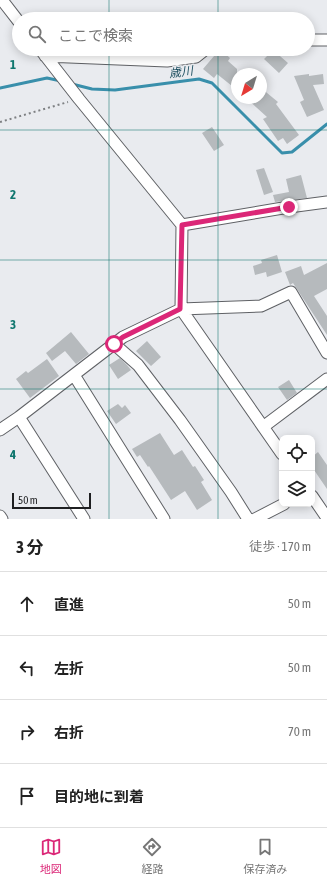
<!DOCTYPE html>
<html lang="ja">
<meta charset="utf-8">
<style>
:root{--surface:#fff;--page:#f6f6f6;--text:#222;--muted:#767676;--line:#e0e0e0;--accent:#db2777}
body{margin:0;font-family:"Asap Condensed","Noto Sans JP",sans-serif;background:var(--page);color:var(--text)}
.controls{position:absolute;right:12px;bottom:12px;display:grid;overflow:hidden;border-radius:8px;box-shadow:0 2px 10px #0003}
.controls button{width:36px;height:36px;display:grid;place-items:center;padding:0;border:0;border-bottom:1px solid var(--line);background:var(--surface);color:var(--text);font:20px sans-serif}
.compass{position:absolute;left:231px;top:68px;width:36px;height:36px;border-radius:50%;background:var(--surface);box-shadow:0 2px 10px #0003;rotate:218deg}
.scale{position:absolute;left:12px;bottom:10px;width:79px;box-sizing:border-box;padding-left:4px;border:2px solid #1e1f21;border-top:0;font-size:11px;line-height:14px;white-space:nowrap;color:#1e1f21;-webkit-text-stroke:3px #e9ebef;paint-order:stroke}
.stop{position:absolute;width:12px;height:12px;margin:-9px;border:3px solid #db2777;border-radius:50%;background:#fff}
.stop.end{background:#db2777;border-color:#fff;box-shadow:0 1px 4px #0008}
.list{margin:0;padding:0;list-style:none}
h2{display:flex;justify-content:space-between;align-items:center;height:52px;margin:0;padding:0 16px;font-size:17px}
h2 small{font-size:13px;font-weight:400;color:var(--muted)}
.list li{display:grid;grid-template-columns:26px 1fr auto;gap:12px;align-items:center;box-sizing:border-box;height:64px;padding:0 16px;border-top:1px solid var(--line)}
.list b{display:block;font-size:15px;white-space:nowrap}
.list em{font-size:13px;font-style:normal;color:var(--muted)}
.icon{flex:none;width:22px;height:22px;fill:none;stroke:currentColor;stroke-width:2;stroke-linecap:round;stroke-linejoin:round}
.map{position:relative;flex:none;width:327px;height:519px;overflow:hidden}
.search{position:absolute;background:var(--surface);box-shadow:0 2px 10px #0003;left:12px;right:12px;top:12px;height:44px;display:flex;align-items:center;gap:10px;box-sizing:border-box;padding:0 14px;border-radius:22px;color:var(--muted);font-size:15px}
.sheet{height:308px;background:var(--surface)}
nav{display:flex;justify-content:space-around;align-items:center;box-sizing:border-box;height:56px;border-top:1px solid var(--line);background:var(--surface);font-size:11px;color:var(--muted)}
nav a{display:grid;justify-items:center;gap:2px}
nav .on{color:var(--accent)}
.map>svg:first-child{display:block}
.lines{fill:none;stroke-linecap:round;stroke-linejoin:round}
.stream{stroke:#398fab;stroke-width:3}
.building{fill:#b6babd}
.minor-casing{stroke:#5f6165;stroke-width:13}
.path{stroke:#7e8083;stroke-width:2;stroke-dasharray:2 3;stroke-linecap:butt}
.minor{stroke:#fff;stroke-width:11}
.route{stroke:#db2777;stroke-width:5}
.grid{fill:none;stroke:#0f766e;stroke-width:1;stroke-opacity:0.55}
.labels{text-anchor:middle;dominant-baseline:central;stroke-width:3;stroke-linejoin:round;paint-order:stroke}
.water-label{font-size:12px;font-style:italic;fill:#1d4f60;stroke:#e9ebef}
.grid-label{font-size:13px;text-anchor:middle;font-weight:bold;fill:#0f766e;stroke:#e9ebef;stroke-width:3;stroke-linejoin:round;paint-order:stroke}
</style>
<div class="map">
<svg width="327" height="519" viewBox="0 0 327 519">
<rect width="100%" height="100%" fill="#e9ebef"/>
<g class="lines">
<path class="stream" d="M72 84 92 89 115 90 199 79 212 83 282 153 292 152 327 124
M0 88 47 78 61 81"/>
</g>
<path class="building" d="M220 49 230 58 228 61 237 69V90L217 74 214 78 203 69Z
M273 50 288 63 279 73 264 59Z
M309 74V76L323 74 324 84 313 85 324 110 307 117 300 102 304 100 294 76Z
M261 88 278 102 276 104 299 135 287 144 283 138 278 141 263 119 267 117 246 98H261Z
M212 127 224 145 214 151 202 133Z
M264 168 273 192 264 195 256 170Z
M301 175 307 198 275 202 273 195 289 192 286 179Z
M277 255 282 272 267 277 266 272 255 275 253 266 262 263 261 260Z
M327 263V289L314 296 327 316V335L293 283 290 285 285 272 301 266 304 275Z
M71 332 89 354 76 364 65 351 52 361 46 353Z
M147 341 161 357 151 366 136 351Z
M120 358 127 365 131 370 118 379 109 365Z
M47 359 59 376 30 398 16 379 26 371 28 373Z
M289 380 297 393 287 400 278 387Z
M118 404 122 408 125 405 131 413 116 424 107 411Z
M160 433 174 455 182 450 193 467 195 466 204 480 201 482 212 500 197 510 185 491 171 500 149 466 148 467 140 455 137 457 132 449Z
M318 452 327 465V489L312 467V457Z"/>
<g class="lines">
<g class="minor-casing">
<path id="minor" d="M2 0 19 22
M308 40H327
M40 49 79 99 182 225 181 309 282 454
M45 56 167 61 196 57 206 49
M182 225 289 207 327 202
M114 344 138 365 180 420 231 492 248 519
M74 375 164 519
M19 417 84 519
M263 427 327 379
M0 430 19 417 123 337 181 309 261 306 291 292 327 353
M312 496 327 518
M0 516 2 519
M255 519 284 504"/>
</g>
<path class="path" d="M0 122 68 102"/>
<use href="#minor" class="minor"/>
</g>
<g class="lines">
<path class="route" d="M114 344 123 337 180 309 182 225 289 207"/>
</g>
<path class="grid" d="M109 0V19M218 0V19M109 49V519M218 49V519M0 130H327M0 260H327M0 389H327"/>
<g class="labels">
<g class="water-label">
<text transform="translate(181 72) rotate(-7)">歳川</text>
</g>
</g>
<g class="grid-label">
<text x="13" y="69">1</text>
<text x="13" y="199">2</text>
<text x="13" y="329">3</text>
<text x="13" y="459">4</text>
</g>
</svg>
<div class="controls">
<button><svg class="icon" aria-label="locate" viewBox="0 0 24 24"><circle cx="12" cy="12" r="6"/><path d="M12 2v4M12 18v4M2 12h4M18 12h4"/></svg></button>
<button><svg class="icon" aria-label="layers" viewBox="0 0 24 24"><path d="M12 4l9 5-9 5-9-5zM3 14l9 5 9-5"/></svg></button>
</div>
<svg class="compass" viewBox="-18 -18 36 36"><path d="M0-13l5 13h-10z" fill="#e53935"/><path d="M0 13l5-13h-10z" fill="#767676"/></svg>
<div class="scale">50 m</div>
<div class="stop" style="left:114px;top:344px"></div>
<div class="stop end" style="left:289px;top:207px"></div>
<div class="search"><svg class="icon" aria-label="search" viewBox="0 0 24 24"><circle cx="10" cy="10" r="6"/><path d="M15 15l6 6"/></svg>ここで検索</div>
</div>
<section class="sheet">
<h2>3 分<small>徒歩 · 170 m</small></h2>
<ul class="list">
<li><svg class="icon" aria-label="ahead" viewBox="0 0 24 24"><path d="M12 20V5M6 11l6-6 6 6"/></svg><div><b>直進</b></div><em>50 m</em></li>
<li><svg class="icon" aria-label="left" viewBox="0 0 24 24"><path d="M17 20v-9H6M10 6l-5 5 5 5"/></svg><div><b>左折</b></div><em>50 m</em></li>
<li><svg class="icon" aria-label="right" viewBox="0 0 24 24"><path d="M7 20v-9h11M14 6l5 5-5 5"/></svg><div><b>右折</b></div><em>70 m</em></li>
<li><svg class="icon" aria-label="arrive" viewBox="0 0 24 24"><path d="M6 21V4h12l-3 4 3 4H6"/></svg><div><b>目的地に到着</b></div></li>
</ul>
</section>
<nav>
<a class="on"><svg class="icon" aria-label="map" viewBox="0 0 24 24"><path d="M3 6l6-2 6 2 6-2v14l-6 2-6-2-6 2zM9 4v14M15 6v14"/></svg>地図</a>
<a><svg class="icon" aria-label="directions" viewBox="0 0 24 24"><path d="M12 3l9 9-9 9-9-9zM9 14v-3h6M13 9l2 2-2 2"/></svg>経路</a>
<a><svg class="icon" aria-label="saved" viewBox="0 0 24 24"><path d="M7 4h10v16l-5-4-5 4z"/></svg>保存済み</a>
</nav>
